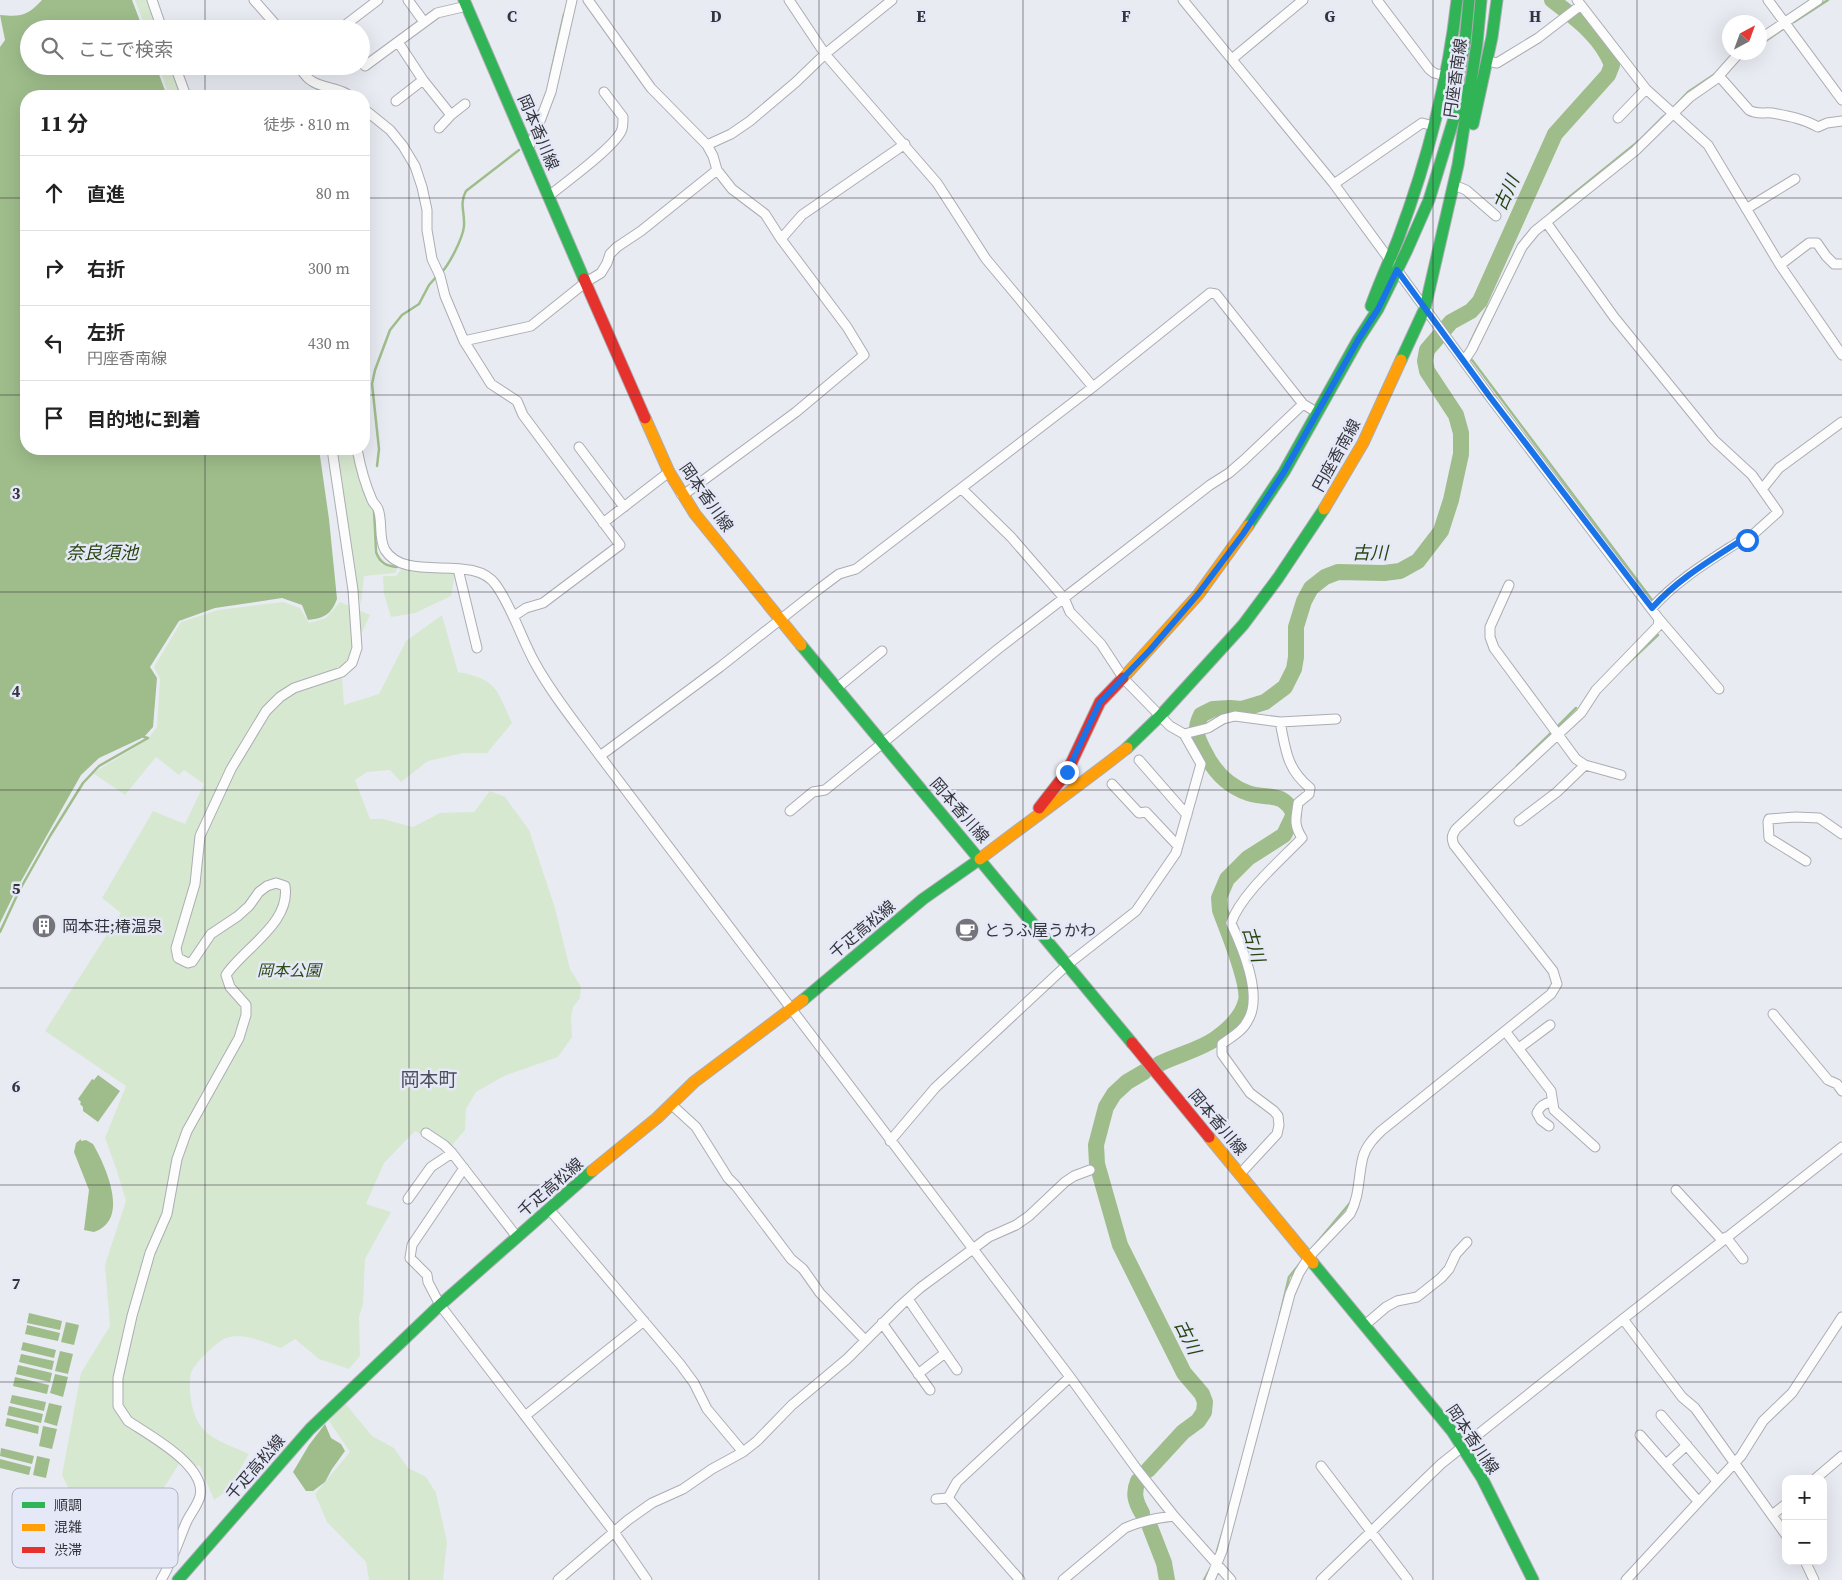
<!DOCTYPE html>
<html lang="ja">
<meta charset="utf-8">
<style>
:root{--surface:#fff;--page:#f6f6f6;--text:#222;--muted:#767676;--line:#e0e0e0}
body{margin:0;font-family:"Source Serif 4","Noto Sans JP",serif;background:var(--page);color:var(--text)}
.controls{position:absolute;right:15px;bottom:15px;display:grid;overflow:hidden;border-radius:10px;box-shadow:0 5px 20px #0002}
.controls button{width:45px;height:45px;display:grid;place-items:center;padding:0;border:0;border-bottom:1px solid var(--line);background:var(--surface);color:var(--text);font:25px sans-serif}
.compass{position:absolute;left:1722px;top:15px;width:45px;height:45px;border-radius:50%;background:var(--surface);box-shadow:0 5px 20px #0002;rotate:41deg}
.stop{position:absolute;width:15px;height:15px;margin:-11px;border:4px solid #1a73e8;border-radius:50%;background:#fff}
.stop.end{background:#1a73e8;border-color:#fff;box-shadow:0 1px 5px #0008}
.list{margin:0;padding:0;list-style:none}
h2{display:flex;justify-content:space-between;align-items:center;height:65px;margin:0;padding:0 20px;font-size:21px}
h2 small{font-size:16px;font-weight:400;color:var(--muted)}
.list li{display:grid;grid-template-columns:32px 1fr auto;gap:15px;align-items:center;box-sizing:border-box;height:75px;padding:0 20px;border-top:1px solid var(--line)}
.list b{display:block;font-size:19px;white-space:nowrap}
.list p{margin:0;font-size:16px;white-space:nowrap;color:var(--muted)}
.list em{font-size:16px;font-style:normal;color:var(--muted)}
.icon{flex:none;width:28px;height:28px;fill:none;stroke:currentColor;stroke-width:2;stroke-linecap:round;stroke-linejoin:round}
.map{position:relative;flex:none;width:1842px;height:1580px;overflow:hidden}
.search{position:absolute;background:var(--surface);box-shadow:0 5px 20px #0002;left:20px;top:20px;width:350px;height:55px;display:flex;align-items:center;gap:12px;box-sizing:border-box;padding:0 18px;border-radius:28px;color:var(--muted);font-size:19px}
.panel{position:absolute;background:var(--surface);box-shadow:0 5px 20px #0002;left:20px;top:90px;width:350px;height:365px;border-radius:20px}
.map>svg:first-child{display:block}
.green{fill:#d7e8d0}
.water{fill:#9fbd8b}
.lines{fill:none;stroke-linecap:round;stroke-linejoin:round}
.stream{stroke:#9fbd8b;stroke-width:2.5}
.river{stroke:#9fbd8b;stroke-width:16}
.street-casing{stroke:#abadb3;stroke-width:11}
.fast-casing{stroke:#abadb3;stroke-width:13}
.slow-casing{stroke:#abadb3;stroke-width:13}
.jam-casing{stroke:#abadb3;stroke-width:13}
.street{stroke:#fcfcfd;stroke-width:9}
.fast{stroke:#30b455;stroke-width:11}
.slow{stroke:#ff9f0a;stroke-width:11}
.jam{stroke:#e5322d;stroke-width:11}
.route{stroke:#1a73e8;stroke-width:6}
.grid{fill:none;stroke:#34353b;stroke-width:1;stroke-opacity:0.55}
.labels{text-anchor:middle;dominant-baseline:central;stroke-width:5;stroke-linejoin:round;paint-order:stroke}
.street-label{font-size:16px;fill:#34353b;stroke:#e5e8f7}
.poi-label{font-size:16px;fill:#34353b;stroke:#e5e8f7;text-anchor:start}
.park-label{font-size:16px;font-style:italic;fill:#2f4b16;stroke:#e5e8f7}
.water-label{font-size:18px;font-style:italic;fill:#29450f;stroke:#e5e8f7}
.quarter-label{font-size:19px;fill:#4c4e5a;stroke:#e5e8f7}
.key{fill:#e5e8f7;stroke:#b0b2bf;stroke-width:1}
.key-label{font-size:14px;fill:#34353b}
.grid-label{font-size:16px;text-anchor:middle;font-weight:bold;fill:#34353b;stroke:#e5e8f7;stroke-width:5;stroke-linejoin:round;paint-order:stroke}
</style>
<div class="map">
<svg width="1842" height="1580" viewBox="0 0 1842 1580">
<rect width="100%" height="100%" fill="#e9ebf3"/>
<path class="green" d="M135 0H148L158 29H146Z
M159 66H171L181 96H169Z
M336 449H352L365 493 373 511 374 552 381 564 397 569 395 573 364 576 361 605 353 569Z
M402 568 455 573 451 596 415 613 391 617 384 594 383 576H396Z
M283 602 300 608 309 623 326 618 340 602 370 615 342 677 344 705 379 694 406 641 442 615 458 672C497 679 497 690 512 723L487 753H463L428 761 401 782 390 770 367 772 355 780 370 819H383L413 827 440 813 474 812 490 791 505 797 529 830 555 908 570 969 581 987 580 998 573 1007 571 1018 572 1037 558 1057 504 1076 476 1092 466 1109 465 1130 448 1150 415 1131 384 1163 366 1204 391 1212 365 1259 363 1304 359 1317 360 1356 349 1369 319 1359 295 1339 281 1348C263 1342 244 1332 226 1338 216 1342 194 1364 191 1373 188 1386 191 1410 198 1422 207 1439 232 1446 249 1454L228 1490 214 1500 200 1466 179 1464 158 1497 122 1492 116 1506 74 1500 62 1475 81 1373 110 1326 105 1265 126 1201 117 1171 105 1138 126 1086 45 1031 121 913 102 898 153 811 185 824 204 784 184 770 179 775 156 757 125 795 93 773 147 740 157 727 160 679 154 667 181 622 218 610Z
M344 1402 372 1436 394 1448 408 1468 426 1477 436 1493 447 1542 443 1580H369L366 1562 327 1522 315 1494 350 1452 329 1421Z"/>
<path class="water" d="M42 0H132L143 29H29V66H156L167 96H26V449H319L329 519 337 599C331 615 324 618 308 620L302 605 282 598 215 608 179 621 150 667 157 678 153 727 144 737 99 758 81 775 16 890 0 923V47L5 40 0 15C21 17 27 16 42 0Z
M98 1075 120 1091 98 1122 83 1111V1107L80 1104 81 1102 78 1099 92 1079 94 1080Z
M81 1139V1141L86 1140 93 1144C105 1165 131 1220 94 1232L84 1230 89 1190 74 1152 76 1143Z
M29 1313 62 1321 60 1330 27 1323Z
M66 1322 79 1325 74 1345 61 1342Z
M27 1325 60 1333 58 1341 25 1334Z
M23 1342 56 1350 54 1358 21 1350Z
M60 1351 73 1354 68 1374 55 1371Z
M21 1354 54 1361 52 1370 19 1362Z
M18 1365 52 1373 50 1382 16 1374Z
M55 1374 68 1377 63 1397 50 1393Z
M15 1377 49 1385 47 1394 13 1386Z
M12 1395 46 1402 44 1411 10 1403Z
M49 1403 62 1406 57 1426 44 1422Z
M9 1406 43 1414 41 1423 7 1415Z
M7 1418 39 1426 38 1434 5 1426Z
M325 1424 331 1438 341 1444 345 1451 332 1469 325 1482 313 1491H306L293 1472 309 1445Z
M43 1426 57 1429 52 1449 39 1446Z
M1 1448 34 1456 32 1464 0 1456Z
M37 1456 50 1459 46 1478 33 1475Z
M0 1459 31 1467 29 1475 0 1468Z"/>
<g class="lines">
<path class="stream" d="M1794 22 1828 0
M1760 45 1783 29
M1739 59 1748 52
M550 77 564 14
M1674 107 1688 92 1715 74
M530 134 539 110
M1552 211 1640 140 1664 116
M441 273C449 265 463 238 464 226 465 212 459 204 466 191L519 150
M1470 343 1488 306
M1472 360 1652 600
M377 466 379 449 372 384 375 370 390 330 402 315 419 304 429 285 437 276
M374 510 376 552C380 563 386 566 397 567
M1626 665 1658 635
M1558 726 1576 708
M1517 766 1552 732
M0 932 19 891 50 836 83 783 99 766 148 738 144 737
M1315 1245 1350 1203
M1280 1315 1289 1277 1302 1261
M1217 1551 1223 1531
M1204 1580 1210 1569"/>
<path class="river" d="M1159 1064C1177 1055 1199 1050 1215 1039 1228 1030 1242 1017 1246 1001 1250 983 1227 930 1220 910L1219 898 1227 879 1248 858 1284 835 1294 814C1282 790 1269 800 1248 793 1228 786 1213 770 1204 751 1196 736 1194 730 1201 715L1213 709 1230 708 1242 709 1265 702 1285 687 1294 669 1296 657V627L1304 601 1311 588 1325 577 1338 572 1384 573 1400 571 1418 561 1441 531 1451 500 1461 454V433L1456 415 1427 371 1425 361 1427 350 1451 322 1471 311 1480 301 1555 134 1608 75 1612 65C1601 36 1575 18 1552 0
M1144 1072 1127 1082 1114 1094 1106 1107 1096 1145 1097 1164 1120 1245 1184 1373 1202 1394 1205 1402 1204 1412 1198 1421 1183 1432 1148 1470
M1138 1481C1133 1493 1135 1501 1142 1513
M1150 1527 1164 1563 1167 1580"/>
<g class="street-casing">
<path id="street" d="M152 0 162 29
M254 0 276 25 277 29
M408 0 424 22
M588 0 651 88 707 145 713 156 717 170 732 189 765 214 781 239 847 327 864 355 796 412 686 493 681 494
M789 0 825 54 937 183 986 259 1093 387
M1183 0 1334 184 1490 397 1659 619 1658 626 1596 690 1581 713 1456 829C1452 835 1451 838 1454 845L1553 971 1557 984 1551 994 1381 1131C1374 1138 1366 1146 1363 1157 1358 1176 1360 1196 1350 1214L1309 1257 1299 1273 1290 1294 1222 1551 1210 1580
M1377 0 1429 69 1434 73 1446 76
M1577 0 1646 89 1708 145 1780 265 1842 355
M1768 0 1842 100
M340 29 378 0
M1760 39 1818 0
M398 42 423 80 451 115
M1232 59 1303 0
M361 60 365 66 437 13 467 6
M1487 61 1497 63 1538 38 1581 5
M175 66 186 96
M298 66C302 70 305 76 309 79 320 89 338 86 350 96
M1719 76 1749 110C1757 115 1764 112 1772 113 1789 116 1804 119 1818 127L1827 123 1842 121
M396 101 423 80
M364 109 390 130 403 146 415 166 422 187 427 210V230L432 259 440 276 445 296 464 341 491 384 517 401 523 415 620 545 543 603 526 608 514 616
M1618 118 1646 89
M439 128 451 115 465 104
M707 145 731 134 750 121 796 82 825 54 892 0
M528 146 532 142 551 92 572 0
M1334 184 1422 123 1434 126
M1454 185 1466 190 1496 216
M549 196C563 184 618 145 622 129 623 126 623 121 623 117L604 92
M1746 209 1795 179
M1546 222 1614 317 1714 440 1752 475 1778 512 1747 540 1740 541C1709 561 1677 580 1652 608
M781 239 802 215 905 144
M1780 265 1809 243H1817L1826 256 1834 264H1842
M464 341 531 326 586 282 601 273 607 263 610 254 617 247 641 231 717 170
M1464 361 1472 349 1522 247 1535 231 1635 151 1690 97 1716 79 1740 52
M579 447 624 507
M357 449C360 465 365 484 372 500 373 503 377 506 378 509 383 522 378 537 385 550 406 584 473 552 496 585 513 609 521 638 535 663 553 696 578 726 600 756L1070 1377 1136 1468 1174 1516 1231 1580
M1763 488 1779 468 1842 422
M962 489 1011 537 1064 598 1070 612 1101 644 1124 679 1170 726 1184 734 1208 728 1223 719 1235 716 1280 722 1336 719
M603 523 669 472
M458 569 477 648
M1509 585 1490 627V637L1494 648 1576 759 1585 765 1621 775
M1659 619 1719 689
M837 688 882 651
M600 756 720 667 819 589 839 574 856 569 1093 387 1210 293 1216 294 1303 404 1318 413
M1139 760 1187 815
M1112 784 1139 813 1146 812 1178 846
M790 811 813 792 825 790 998 649 1210 485 1229 473 1244 460 1303 404
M1519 821 1557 792 1585 765
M1806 861 1769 838 1768 822 1769 819 1796 817 1819 818 1842 834
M1773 1014 1828 1080 1837 1084 1842 1091
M1505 1031 1551 1091 1554 1110 1595 1147
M1519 1048 1550 1025
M672 1105 696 1127 728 1178 736 1186 791 1259 803 1269 820 1293 865 1340
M1549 1126 1541 1120 1537 1113C1540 1106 1544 1103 1552 1102
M426 1133 444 1145 452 1153 517 1237
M890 1141 935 1088 1067 965 1136 911 1176 853 1201 764 1184 734
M464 1168 412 1245 410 1258 427 1275 428 1282 440 1305 614 1532 647 1580
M1240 1174 1277 1134 1279 1125 1278 1116 1274 1111 1250 1093 1222 1054V1044C1231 1037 1243 1031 1248 1020 1263 995 1242 947 1231 923 1241 894 1281 860 1302 838 1293 824 1296 818 1298 803L1309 794 1310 788C1286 768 1286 750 1280 722
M1676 1190 1722 1240
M408 1199 431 1167 452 1153
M549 1209 680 1364 694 1383 707 1409 743 1452
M1726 1237 1743 1259
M908 1299 957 1370
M1623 1319 1682 1397 1695 1408 1786 1535
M882 1323 930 1390
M1365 1325 1386 1307 1397 1301 1417 1297 1441 1278 1449 1269 1456 1254 1467 1242
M918 1374 945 1353
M1661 1415 1717 1481
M525 1416 644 1321
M1640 1435 1698 1501
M1666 1464 1687 1445
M1321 1466 1408 1580
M1815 1479 1842 1456
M948 1498 957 1482 1070 1377
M936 1499 948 1498 1020 1580
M1772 1515 1786 1504
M1805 1561 1814 1580
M161 1580C172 1562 178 1542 186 1523 190 1514 198 1505 200 1496 207 1466 149 1435 128 1421L118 1406V1378L132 1316 150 1253 167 1214 177 1159 187 1131 239 1038 246 1015V1005L230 987 226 975C244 948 291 923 285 886L276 883 267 886 259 892 249 906 238 916 211 934 192 962 188 963 178 958 176 948 195 884 200 836 231 769 266 711 280 697 294 688 342 672 352 663 357 648 353 590 332 449
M558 1580 628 1520 652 1503 683 1489 712 1469 743 1452 757 1441 792 1405 847 1359 900 1306 920 1288 989 1237 1016 1225 1029 1216 1065 1182 1074 1176 1090 1170
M1063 1580 1125 1528C1141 1521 1156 1518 1174 1516
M1321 1580 1441 1464 1623 1319 1842 1147
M1626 1580 1741 1456 1763 1421 1792 1393 1842 1317"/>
</g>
<g class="fast-casing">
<path id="fast" d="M464 0 584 279
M1455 97 1465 42 1469 0
M1473 124 1492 37 1497 0
M1371 306C1379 283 1389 262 1398 239 1427 162 1448 82 1457 0
M1401 360 1425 308 1458 165 1477 43 1481 0
M1248 526 1284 472 1358 340 1378 309 1407 250 1429 200 1463 89
M801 645 1132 1043
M1127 748 1160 716 1243 625 1278 578 1324 509
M803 1000 923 899 980 859
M1313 1263 1452 1431 1482 1478 1533 1580
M178 1580 310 1429 440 1305 592 1171"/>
</g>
<g class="slow-casing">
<path id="slow" d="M645 418 669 472 695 514 801 645
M1324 509 1363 443 1401 360
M1123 678 1198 595 1248 526
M980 859C1029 821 1079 786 1127 748
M1209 1137 1313 1263
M592 1171 657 1118 694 1082 803 1000"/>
</g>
<g class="jam-casing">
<path id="jam" d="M584 279 645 418
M1039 808 1067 772 1100 702 1123 678
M1132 1043 1209 1137"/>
</g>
<use href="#street" class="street"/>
<use href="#fast" class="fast"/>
<use href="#slow" class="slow"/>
<use href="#jam" class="jam"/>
</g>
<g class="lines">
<path class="route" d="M1067 772 1100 702 1150 650 1198 594 1243 534 1284 472 1358 340 1378 309 1397 270 1490 397 1652 608C1677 580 1709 561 1740 541L1747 540"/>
</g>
<path class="grid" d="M205 0V29M409 0V1580M614 0V1580M819 0V1580M1023 0V1580M1228 0V1580M1433 0V1580M1637 0V1580M205 66V96M0 198H26M364 198H1842M0 395H26M364 395H1842M205 449V1580M0 592H1842M0 790H1842M0 988H1842M0 1185H1842M0 1382H1842"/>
<defs>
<g id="building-disc" transform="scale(1.25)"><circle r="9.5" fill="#73757b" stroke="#e5e8f7"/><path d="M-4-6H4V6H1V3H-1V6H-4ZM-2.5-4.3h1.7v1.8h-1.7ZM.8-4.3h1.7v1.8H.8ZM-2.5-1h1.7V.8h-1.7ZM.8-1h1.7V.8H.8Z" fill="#fff"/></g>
<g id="cafe-disc" transform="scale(1.25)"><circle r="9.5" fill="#73757b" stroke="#e5e8f7"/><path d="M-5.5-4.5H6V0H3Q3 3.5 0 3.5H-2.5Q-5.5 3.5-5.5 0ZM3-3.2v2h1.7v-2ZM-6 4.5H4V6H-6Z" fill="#fff"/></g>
</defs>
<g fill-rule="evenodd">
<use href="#building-disc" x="44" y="926"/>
<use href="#cafe-disc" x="967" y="930"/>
</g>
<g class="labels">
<g class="street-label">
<text transform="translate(1455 78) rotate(-82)">円座香南線</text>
<text transform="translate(539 132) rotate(67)">岡本香川線</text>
<text transform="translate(1336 455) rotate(-61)">円座香南線</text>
<text transform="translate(707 497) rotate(55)">岡本香川線</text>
<text transform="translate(960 810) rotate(49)">岡本香川線</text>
<text transform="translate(862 929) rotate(-40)">千疋高松線</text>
<text transform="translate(1218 1122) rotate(50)">岡本香川線</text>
<text transform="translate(550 1187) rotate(-41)">千疋高松線</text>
<text transform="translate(1473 1439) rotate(56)">岡本香川線</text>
<text transform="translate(255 1467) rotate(-49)">千疋高松線</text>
</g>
<g class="poi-label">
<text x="62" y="926">岡本荘;椿温泉</text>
<text x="984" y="930">とうふ屋うかわ</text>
</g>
<g class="park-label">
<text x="289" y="970">岡本公園</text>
</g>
<g class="water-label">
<text transform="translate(1506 193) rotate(-66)">古川</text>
<text x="102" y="552">奈良須池</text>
<text x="1370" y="552">古川</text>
<text transform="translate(1254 944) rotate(73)">古川</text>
<text transform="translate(1188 1337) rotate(64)">古川</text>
</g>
<g class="quarter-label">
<text x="429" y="1079">岡本町</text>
</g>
</g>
<rect x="12" y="1488" width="166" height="80" rx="8" class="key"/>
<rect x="22" y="1502" width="23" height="6" fill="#30b455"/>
<rect x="22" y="1524" width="23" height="7" fill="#ff9f0a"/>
<rect x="22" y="1547" width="23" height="6" fill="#e5322d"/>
<g class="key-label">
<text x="54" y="1510">順調</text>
<text x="54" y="1532">混雑</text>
<text x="54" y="1555">渋滞</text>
</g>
<g class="grid-label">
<text x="512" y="22">C</text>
<text x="716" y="22">D</text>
<text x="921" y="22">E</text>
<text x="1126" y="22">F</text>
<text x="1330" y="22">G</text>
<text x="1535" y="22">H</text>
<text x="16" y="499">3</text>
<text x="16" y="697">4</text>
<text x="16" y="894">5</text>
<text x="16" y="1092">6</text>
<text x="16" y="1289">7</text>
</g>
</svg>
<div class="controls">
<button>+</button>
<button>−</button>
</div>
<svg class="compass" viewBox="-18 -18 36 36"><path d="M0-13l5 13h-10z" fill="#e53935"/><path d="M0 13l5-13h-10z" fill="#767676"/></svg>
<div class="stop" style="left:1747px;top:540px"></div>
<div class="stop end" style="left:1067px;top:772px"></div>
<div class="search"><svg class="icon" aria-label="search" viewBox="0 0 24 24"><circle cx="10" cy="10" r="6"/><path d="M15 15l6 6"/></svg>ここで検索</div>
<section class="panel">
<h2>11 分<small>徒歩 · 810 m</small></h2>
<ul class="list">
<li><svg class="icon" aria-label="ahead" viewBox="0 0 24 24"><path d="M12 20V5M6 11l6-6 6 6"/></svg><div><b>直進</b></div><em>80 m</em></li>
<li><svg class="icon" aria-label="right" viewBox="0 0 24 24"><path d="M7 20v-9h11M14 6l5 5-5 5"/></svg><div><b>右折</b></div><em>300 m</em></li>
<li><svg class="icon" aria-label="left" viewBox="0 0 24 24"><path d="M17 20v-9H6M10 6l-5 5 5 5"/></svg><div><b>左折</b><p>円座香南線</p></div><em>430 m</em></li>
<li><svg class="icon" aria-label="arrive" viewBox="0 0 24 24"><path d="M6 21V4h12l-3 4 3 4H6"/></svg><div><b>目的地に到着</b></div></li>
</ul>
</section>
</div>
